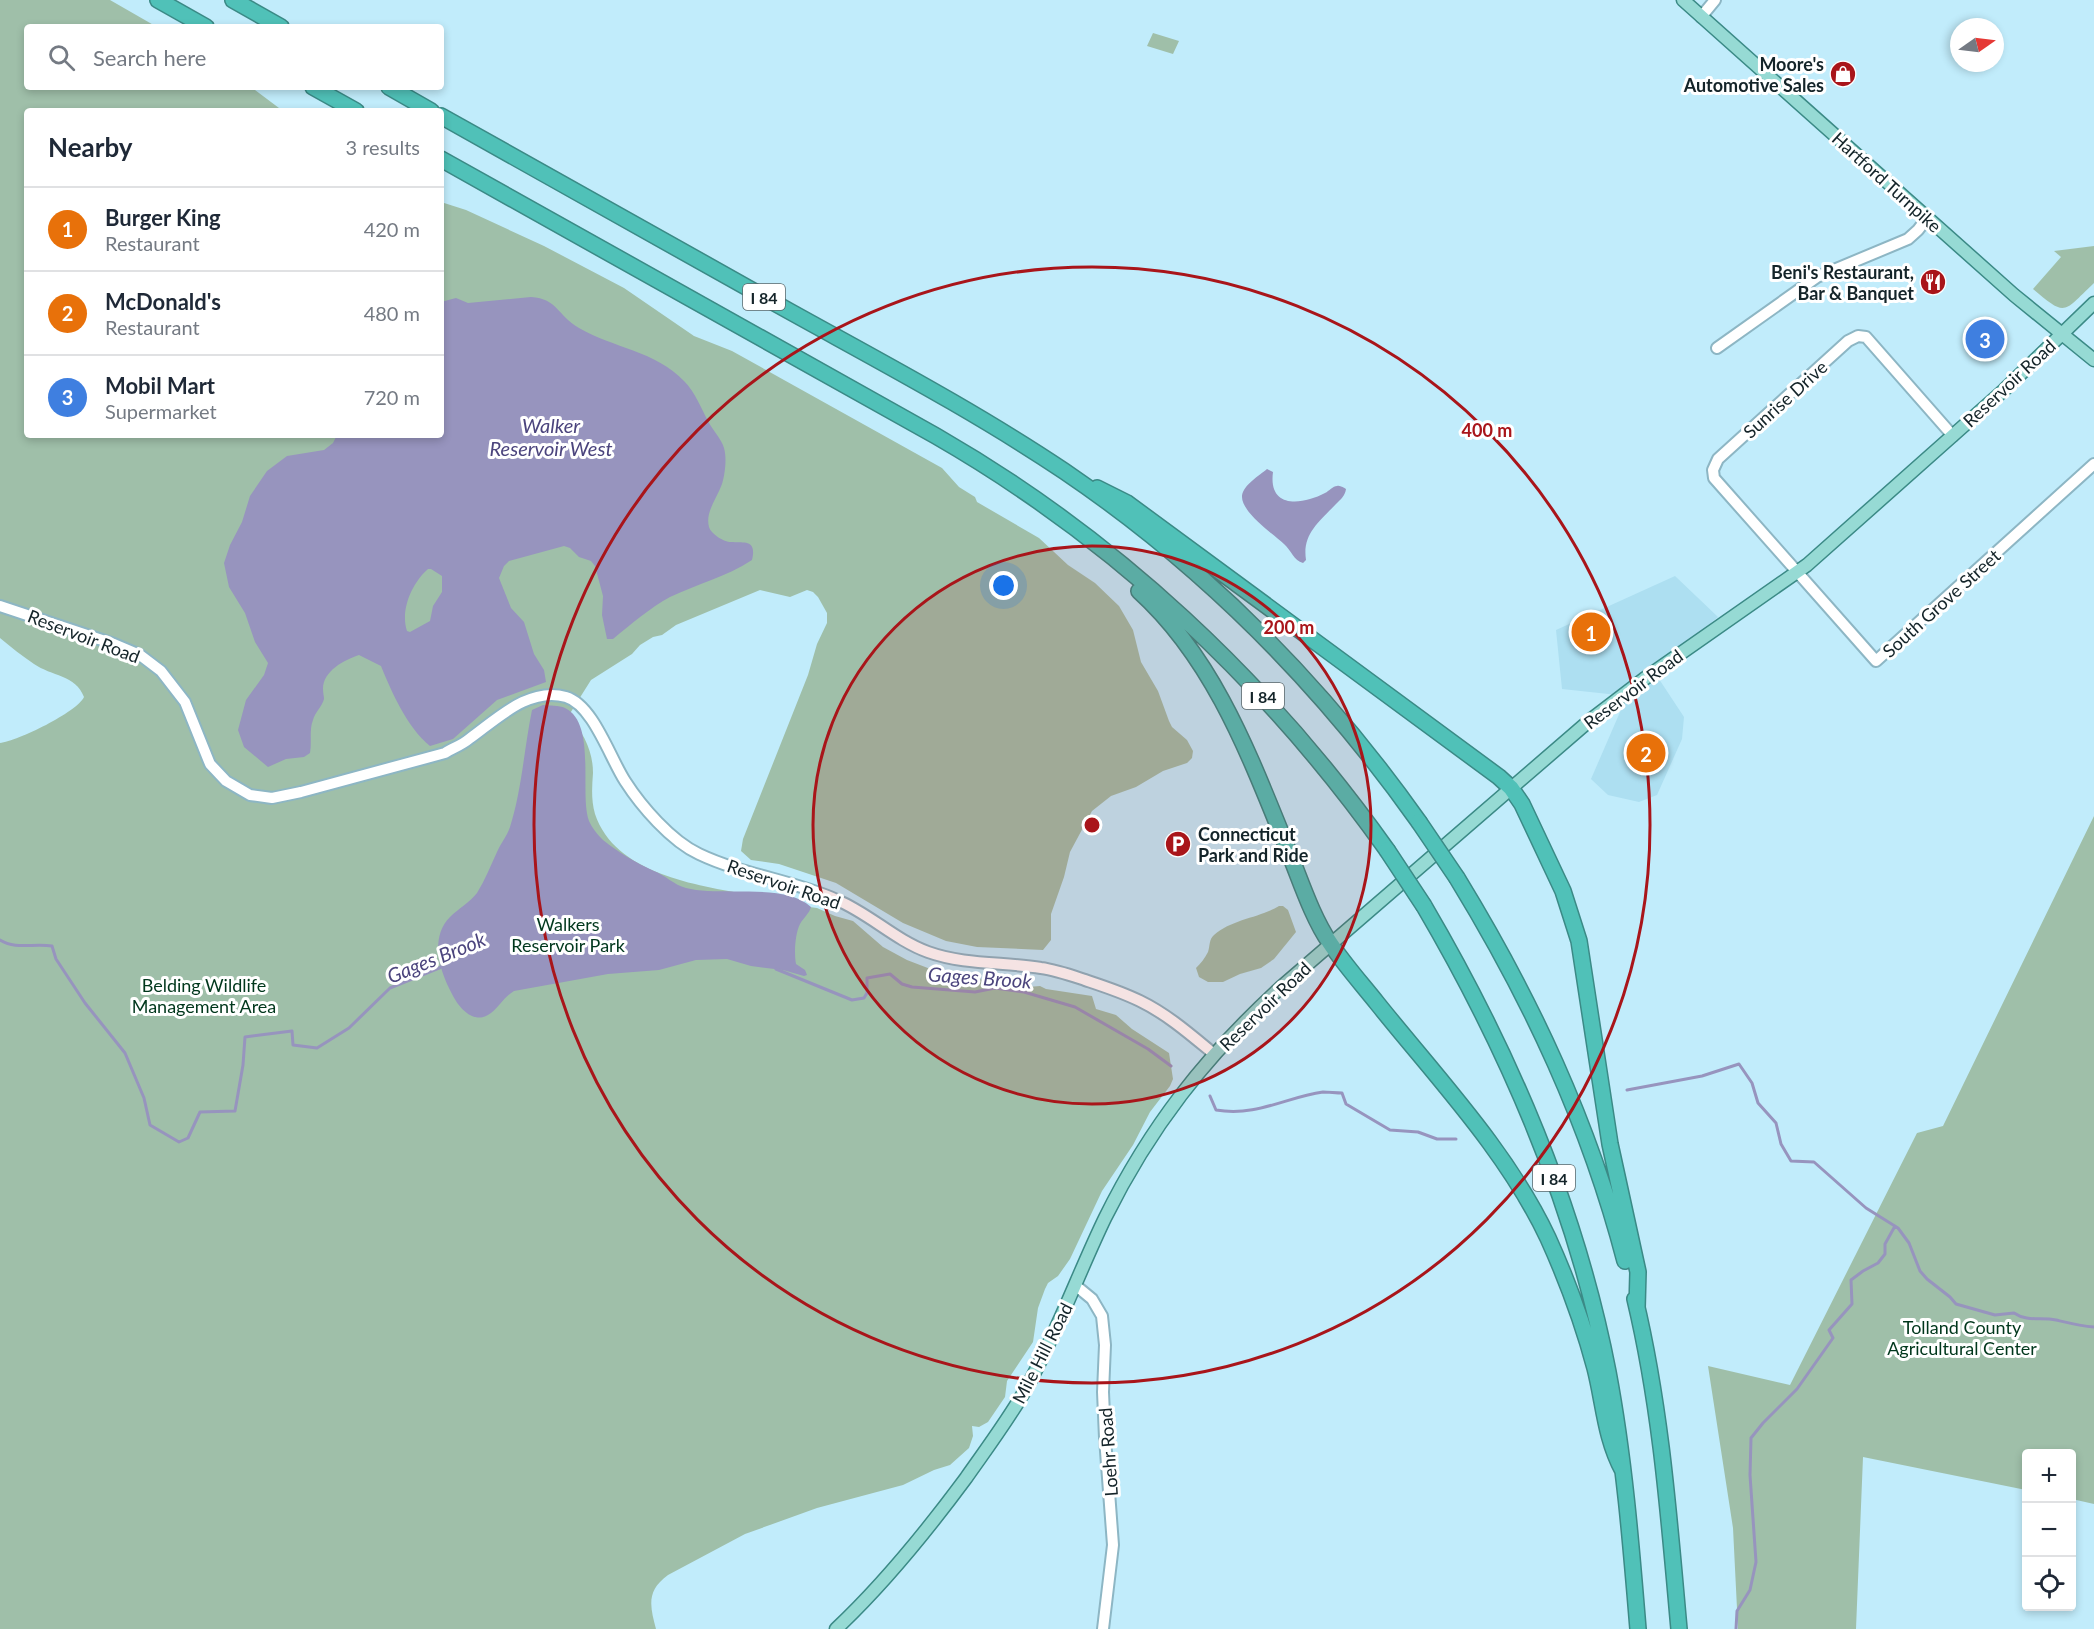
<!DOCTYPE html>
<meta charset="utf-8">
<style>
:root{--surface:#fff;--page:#f2f2f3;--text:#1f2937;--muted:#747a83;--line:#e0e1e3;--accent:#d93025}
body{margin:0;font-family:Lato,sans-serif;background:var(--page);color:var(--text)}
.controls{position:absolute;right:18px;bottom:18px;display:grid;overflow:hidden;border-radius:6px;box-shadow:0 3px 9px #0003}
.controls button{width:54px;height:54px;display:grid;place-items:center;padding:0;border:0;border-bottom:2px solid var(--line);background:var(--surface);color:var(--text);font:30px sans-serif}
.compass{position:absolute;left:1950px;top:18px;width:54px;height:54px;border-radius:50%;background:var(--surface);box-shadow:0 3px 9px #0003;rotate:76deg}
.you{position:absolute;left:1004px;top:586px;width:21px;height:21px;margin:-15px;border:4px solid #fff;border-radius:50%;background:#1a73e8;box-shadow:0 0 0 9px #1a73e833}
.badge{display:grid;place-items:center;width:39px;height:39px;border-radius:50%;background:var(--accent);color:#fff;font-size:20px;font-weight:700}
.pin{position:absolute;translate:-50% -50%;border:3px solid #fff;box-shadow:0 2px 6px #0006}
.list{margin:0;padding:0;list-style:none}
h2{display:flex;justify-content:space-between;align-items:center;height:78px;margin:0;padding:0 24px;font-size:26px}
h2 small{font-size:20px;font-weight:400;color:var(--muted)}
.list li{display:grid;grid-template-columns:39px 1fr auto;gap:18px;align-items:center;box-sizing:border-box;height:84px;padding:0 24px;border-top:2px solid var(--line)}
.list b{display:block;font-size:22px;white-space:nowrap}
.list p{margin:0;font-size:20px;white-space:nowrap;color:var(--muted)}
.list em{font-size:20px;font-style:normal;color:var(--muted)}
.icon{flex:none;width:33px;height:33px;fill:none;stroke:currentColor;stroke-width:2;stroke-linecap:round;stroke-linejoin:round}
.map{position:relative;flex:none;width:2094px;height:1629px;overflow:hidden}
.search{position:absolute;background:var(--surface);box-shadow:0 3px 9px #0003;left:24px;top:24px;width:420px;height:66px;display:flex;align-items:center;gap:15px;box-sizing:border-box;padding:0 21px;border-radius:6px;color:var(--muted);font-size:22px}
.panel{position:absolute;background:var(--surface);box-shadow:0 3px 9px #0003;left:24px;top:108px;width:420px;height:330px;border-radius:6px}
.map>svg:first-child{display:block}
.built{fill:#addff1}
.green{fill:#9fbfa9}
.water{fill:#9794be;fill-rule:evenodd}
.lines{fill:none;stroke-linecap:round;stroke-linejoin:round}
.stream{stroke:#9794be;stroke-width:3}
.minor-casing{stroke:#8db6c4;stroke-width:14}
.major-casing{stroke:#3b8a86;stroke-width:15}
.highway-casing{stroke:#3b8a86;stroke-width:18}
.minor{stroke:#fff;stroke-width:10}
.major{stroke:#96dad4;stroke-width:12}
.highway{stroke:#50c1b8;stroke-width:15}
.highway-bridge-casing{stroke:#3b8a86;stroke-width:18;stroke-linecap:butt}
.highway-bridge{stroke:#50c1b8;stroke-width:15}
.ring{fill:none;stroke:#a9151a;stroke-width:3}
.labels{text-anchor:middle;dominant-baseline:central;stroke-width:6;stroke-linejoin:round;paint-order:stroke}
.shield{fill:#fff;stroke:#5a6669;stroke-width:1.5}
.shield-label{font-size:16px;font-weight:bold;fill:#142429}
.poi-label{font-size:18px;font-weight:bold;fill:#142429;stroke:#fff;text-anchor:end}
.street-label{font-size:18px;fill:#142429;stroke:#fff}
.park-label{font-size:18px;fill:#00371c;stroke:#fff}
.water-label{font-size:20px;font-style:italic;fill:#4b447d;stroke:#fff}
.centre{fill:#a9151a;stroke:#fff;stroke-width:3}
.ring-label{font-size:18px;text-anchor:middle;font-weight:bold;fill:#a9151a;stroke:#fff;stroke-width:6;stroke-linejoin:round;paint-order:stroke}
</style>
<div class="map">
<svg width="2094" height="1629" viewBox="0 0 2094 1629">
<rect width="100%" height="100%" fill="#c1ecfb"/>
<path class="built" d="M1675 576 1718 617 1653 670 1684 717 1682 739 1657 795 1639 802 1608 795 1591 779 1627 696 1562 689 1556 630Z"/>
<path class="green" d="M0 0H110L157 27H27V87H251L283 111H27V435H441V202L466 210 544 246 624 288 694 336 732 351 942 468 959 487 975 497 977 502 1039 538 1068 565 1095 583 1119 606 1133 630 1141 662 1158 691 1169 721 1172 727 1187 740 1193 751 1192 758 1187 763 1163 771 1136 787 1111 796 1092 811 1070 852 1064 877 1051 914V940L1043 950 977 947 946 941 903 923 836 883 779 864 751 860 741 851 743 839 808 675 817 644 827 623V613L818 597 813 592 807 590 790 597 760 590 676 625 662 635 653 637 640 645 632 654 591 680 569 715C583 733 593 750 593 773 592 787 591 800 595 814 615 874 696 885 750 895 772 900 795 906 817 908L835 916 853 921 883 947 907 960 933 970 960 976 1028 987 1040 986 1046 989 1092 996 1096 1009 1116 1015 1132 1029 1169 1053 1173 1079 1170 1086 1150 1112 1133 1145 1102 1191 1070 1259 1058 1276 1048 1283 1045 1289 1038 1308 1033 1342 1007 1381 1005 1397 988 1422 979 1427 972 1426 973 1436 969 1448 950 1465 934 1470 903 1485 817 1508 745 1534 668 1575C646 1591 650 1606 656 1629H0V743C18 741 77 712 84 697 76 675 51 676 34 664 22 656 11 647 0 638Z
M1153 33 1179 41 1173 54 1147 46Z
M2094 246V283C2063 312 2067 318 2033 289L2061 257 2054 251Z
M2094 816V1504L2072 1499V1454H2026V1490L1863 1457 1856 1629H1738L1733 1528 1708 1366 1790 1385 1917 1133 1943 1126Z
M1279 906H1283L1288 910 1296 932 1274 959 1261 968 1240 974 1223 982H1208L1199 977 1196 968C1201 963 1205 958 1208 952 1210 946 1209 939 1214 935 1232 919 1259 918 1279 906Z"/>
<path class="water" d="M531 297C558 299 557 315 579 328 613 348 656 351 684 381 695 392 701 408 708 421 712 429 722 440 724 448 727 458 725 474 722 484 717 498 705 512 709 527 711 534 724 542 731 542 744 543 757 539 752 560 726 577 697 584 670 597 650 608 631 624 613 639H607L602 615 603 596 595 566 591 561 579 557 570 548 564 546 509 561 504 566 499 578 511 608 524 622 534 654 544 670 546 682 497 700 453 739 430 746C407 727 392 693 381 666L359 655C344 660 323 671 323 689 323 693 324 696 324 699 322 707 315 712 313 720 309 730 312 742 310 753L304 757 286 759 268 767 244 747 238 730 246 700 264 675 268 663 255 642 245 613 229 587 224 563 230 545 242 522 250 496 267 471 287 456 324 450 333 443 337 435H441V302L456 298 468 303ZM428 569H431L442 576V592L433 606 430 621 410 632 407 631C400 610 412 583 428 569Z
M1267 469 1273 472C1268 509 1302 505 1325 493 1329 491 1333 486 1337 486 1340 485 1344 488 1346 489 1345 496 1341 499 1336 504 1319 522 1302 534 1306 560L1303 563C1294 561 1291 550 1284 544 1273 534 1241 512 1242 496 1243 485 1260 475 1267 469Z
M543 705C549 706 559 705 565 708 597 723 579 795 589 821 592 828 598 835 603 840 618 852 636 863 654 871 665 875 674 885 686 888 719 897 786 882 811 907 809 914 804 917 800 924 795 934 794 953 796 964L805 970 807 975 804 976 783 970 751 966 727 959 696 960 659 970 608 974 514 991C504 997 500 1006 491 1013 474 1026 459 1008 452 994 440 972 429 938 450 917 458 909 470 902 477 893 485 880 491 865 497 852 501 843 507 836 510 827 522 789 524 749 532 710Z"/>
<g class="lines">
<path class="stream" d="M0 940C16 950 33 943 52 946L56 959 85 1003 125 1053 144 1098 150 1125 179 1142 188 1138 200 1112 235 1111 243 1065 245 1037 292 1031 293 1045 317 1048 349 1028 390 988 444 966
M776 969 852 1000 864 998 867 993V978L890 974 902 984 912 987 975 992 995 988 1024 992 1075 1007 1148 1049 1171 1066
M1627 1090 1702 1076 1739 1064 1752 1083 1758 1103 1776 1123 1781 1144 1791 1161 1814 1162 1866 1208 1898 1228 1909 1243 1920 1271 1927 1279 1950 1297 1956 1304 1995 1315 2014 1313C2027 1322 2041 1317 2056 1320 2069 1323 2081 1326 2094 1327
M1210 1096 1216 1110C1257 1117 1286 1097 1323 1092 1329 1092 1336 1093 1342 1093L1346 1104 1390 1130 1418 1132 1437 1139H1456
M1736 1629 1737 1611 1750 1590 1756 1562 1750 1475 1751 1438 1763 1423 1797 1389 1833 1338 1829 1330 1852 1304 1851 1280 1863 1271 1878 1263 1885 1254V1244L1895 1226"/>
<g class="minor-casing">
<path id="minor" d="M1701 17 1715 0
M1717 348 1817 277 1908 239 1918 230 1927 218
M1953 436 1866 337 1858 336 1848 341 1718 459 1713 470 1714 478 1876 661 2094 464
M0 606 114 644 140 655 161 671 185 702 210 764 226 781 250 795 272 798 301 792 445 753C453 748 462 745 469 739 496 720 529 686 566 697 593 705 610 758 625 781 641 806 671 841 699 854 743 875 793 880 837 900 870 914 895 940 928 952 964 965 1004 962 1041 968 1056 970 1070 975 1085 980 1103 986 1122 992 1140 1001 1167 1014 1191 1035 1214 1054
M1075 1285 1092 1299 1102 1316 1105 1345 1103 1392 1105 1438 1113 1545 1103 1629"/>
</g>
<g class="major-casing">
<path id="major" d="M1683 0 2014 295 2094 360
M836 1629C885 1583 926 1532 966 1478 987 1448 1009 1419 1027 1387 1057 1333 1078 1274 1105 1218 1150 1127 1205 1057 1280 988L1589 721 1644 679 1807 565 2004 390 2094 303"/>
</g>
<g class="highway-casing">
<path id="highway" d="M158 0 206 27
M233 0 281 27
M313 87 356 111
M389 87 431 111
M441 116C557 181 673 246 789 311 881 362 976 412 1064 471 1203 565 1322 685 1419 822
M441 159 936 436C1115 539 1267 681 1387 850
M1097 488 1127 503 1499 777 1511 788 1522 804 1563 891 1579 941 1610 1144 1638 1272 1637 1308
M1139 591C1215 660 1250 757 1288 850 1300 879 1312 917 1330 943 1344 964 1361 983 1377 1003 1437 1078 1507 1151 1548 1238 1567 1280 1583 1323 1595 1368 1604 1403 1605 1438 1623 1471
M1457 878C1531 999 1589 1123 1625 1261
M1424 906C1509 1051 1576 1206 1608 1372 1624 1457 1631 1543 1638 1629
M1635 1299C1661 1408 1669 1518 1679 1629"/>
</g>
<use href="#minor" class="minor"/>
<use href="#major" class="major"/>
<use href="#highway" class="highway"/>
<g class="highway-bridge-casing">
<path id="highway-bridge" d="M1419 822 1457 878
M1387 850 1424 906"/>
</g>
<use href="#highway-bridge" class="highway-bridge"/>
</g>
<circle cx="1092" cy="825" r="279" fill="#a9151a" fill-opacity=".12"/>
<g class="ring">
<circle cx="1092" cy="825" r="279"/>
<circle cx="1092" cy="825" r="558"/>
</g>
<defs>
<g id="shop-disc" transform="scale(1.35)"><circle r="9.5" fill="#a9151a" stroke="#fff"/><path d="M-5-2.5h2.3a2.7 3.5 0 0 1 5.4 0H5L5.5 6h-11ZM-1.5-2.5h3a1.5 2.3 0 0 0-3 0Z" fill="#fff"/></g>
<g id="restaurant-disc" transform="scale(1.35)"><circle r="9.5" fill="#a9151a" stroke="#fff"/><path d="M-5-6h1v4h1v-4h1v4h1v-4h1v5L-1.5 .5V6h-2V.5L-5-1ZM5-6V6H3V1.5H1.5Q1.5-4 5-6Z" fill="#fff"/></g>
<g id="parking-disc" transform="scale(1.35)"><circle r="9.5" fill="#a9151a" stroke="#fff"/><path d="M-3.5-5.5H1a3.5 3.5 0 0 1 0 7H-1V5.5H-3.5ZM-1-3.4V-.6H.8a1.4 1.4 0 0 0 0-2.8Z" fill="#fff"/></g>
</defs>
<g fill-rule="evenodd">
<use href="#shop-disc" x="1843" y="74"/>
<use href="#restaurant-disc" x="1933" y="282"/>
<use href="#parking-disc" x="1178" y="844"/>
</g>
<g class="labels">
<g class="shield">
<rect x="743" y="284" width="42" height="26" rx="4.5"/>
<rect x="1242" y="683" width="42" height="26" rx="4.5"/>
<rect x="1533" y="1165" width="42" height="26" rx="4.5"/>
</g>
<g class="shield-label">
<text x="764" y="297">I 84</text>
<text x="1263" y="696">I 84</text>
<text x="1554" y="1178">I 84</text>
</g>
<g class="poi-label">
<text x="1824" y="64">Moore's<tspan x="1824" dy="21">Automotive Sales</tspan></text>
<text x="1914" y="272">Beni's Restaurant,<tspan x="1914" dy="21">Bar &amp; Banquet</tspan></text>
<text x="1198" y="834" text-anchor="start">Connecticut<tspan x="1198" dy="21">Park and Ride</tspan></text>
</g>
<g class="street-label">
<text transform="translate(1887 182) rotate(42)">Hartford Turnpike</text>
<text transform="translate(2009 383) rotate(-43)">Reservoir Road</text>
<text transform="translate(1785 399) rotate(-42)">Sunrise Drive</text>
<text transform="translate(1941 603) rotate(-42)">South Grove Street</text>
<text transform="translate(84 636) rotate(21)">Reservoir Road</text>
<text transform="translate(1633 689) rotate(-37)">Reservoir Road</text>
<text transform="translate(784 884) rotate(19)">Reservoir Road</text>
<text transform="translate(1265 1006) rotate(-44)">Reservoir Road</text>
<text transform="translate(1042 1353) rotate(-63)">Mile Hill Road</text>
<text transform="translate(1108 1452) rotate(-94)">Loehr Road</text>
</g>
<g class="park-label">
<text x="568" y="924">Walkers<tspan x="568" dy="21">Reservoir Park</tspan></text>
<text x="204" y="985">Belding Wildlife<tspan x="204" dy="21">Management Area</tspan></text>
<text x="1962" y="1327">Tolland County<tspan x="1962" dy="21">Agricultural Center</tspan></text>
</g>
<g class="water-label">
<text x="551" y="425">Walker<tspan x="551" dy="23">Reservoir West</tspan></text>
<text transform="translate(436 957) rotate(-22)">Gages Brook</text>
<text transform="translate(980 977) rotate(4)">Gages Brook</text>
</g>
</g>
<circle cx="1092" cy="825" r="9" class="centre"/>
<g class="ring-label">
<text x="1487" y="437">400 m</text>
<text x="1289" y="634">200 m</text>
</g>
</svg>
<div class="controls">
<button>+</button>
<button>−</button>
<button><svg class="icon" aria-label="locate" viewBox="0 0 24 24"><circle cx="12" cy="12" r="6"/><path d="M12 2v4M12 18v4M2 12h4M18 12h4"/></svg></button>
</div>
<svg class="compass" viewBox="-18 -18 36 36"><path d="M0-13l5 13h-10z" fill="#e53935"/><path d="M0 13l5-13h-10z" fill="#747a83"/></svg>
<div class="you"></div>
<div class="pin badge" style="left:1591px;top:632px;background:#e8710a">1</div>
<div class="pin badge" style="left:1646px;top:753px;background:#e8710a">2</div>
<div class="pin badge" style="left:1985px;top:339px;background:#3f7fe0">3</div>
<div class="search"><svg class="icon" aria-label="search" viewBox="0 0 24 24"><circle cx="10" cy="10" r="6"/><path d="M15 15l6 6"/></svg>Search here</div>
<section class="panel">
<h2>Nearby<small>3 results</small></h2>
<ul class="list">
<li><span class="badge" style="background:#e8710a">1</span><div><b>Burger King</b><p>Restaurant</p></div><em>420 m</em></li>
<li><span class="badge" style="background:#e8710a">2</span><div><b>McDonald's</b><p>Restaurant</p></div><em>480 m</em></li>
<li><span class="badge" style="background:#3f7fe0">3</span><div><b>Mobil Mart</b><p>Supermarket</p></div><em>720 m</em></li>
</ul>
</section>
</div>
